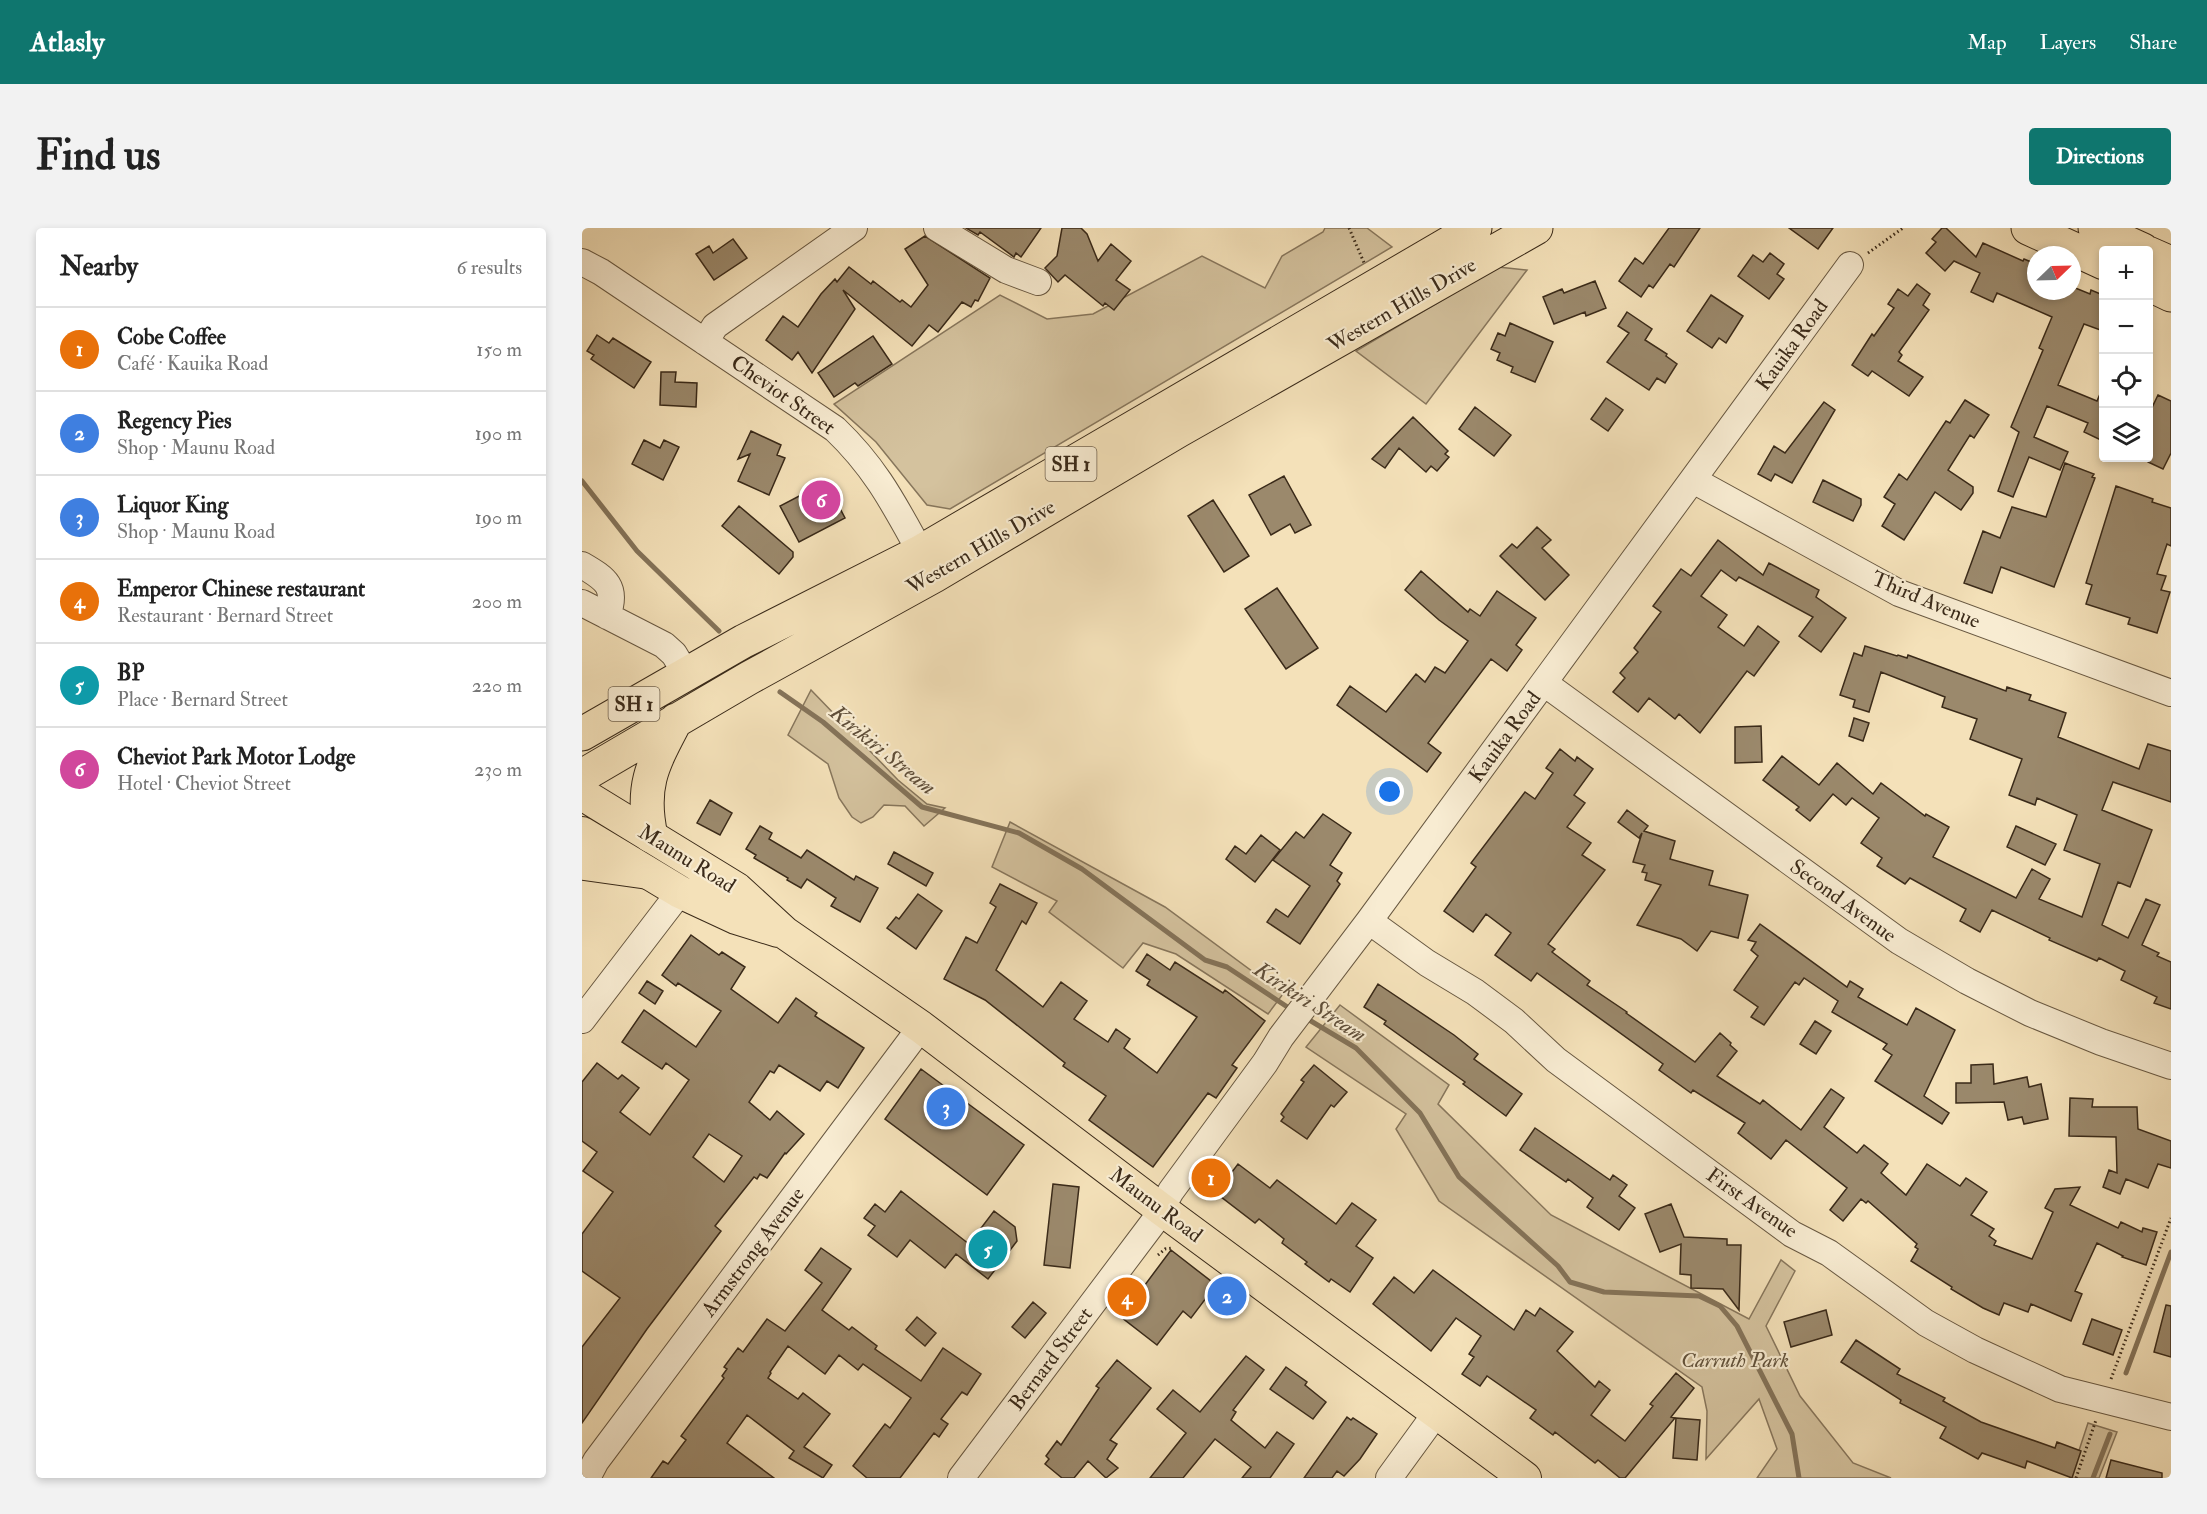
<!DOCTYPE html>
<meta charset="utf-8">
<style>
:root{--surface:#fff;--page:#f2f2f2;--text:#222;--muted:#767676;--line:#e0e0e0;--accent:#0f766e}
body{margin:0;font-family:"IM FELL Double Pica",serif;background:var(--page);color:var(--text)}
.controls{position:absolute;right:18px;top:18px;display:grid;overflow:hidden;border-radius:6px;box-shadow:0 3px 9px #0003}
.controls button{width:54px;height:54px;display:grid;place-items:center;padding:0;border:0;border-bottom:2px solid var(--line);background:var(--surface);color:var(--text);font:30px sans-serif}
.compass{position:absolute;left:1445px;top:18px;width:54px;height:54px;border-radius:50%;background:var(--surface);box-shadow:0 3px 9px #0003;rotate:67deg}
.you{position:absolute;left:808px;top:564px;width:21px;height:21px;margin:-15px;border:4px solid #fff;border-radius:50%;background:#1a73e8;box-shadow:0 0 0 9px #1a73e833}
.badge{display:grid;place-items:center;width:39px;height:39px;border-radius:50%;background:var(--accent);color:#fff;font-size:20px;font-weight:700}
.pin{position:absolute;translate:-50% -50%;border:3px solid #fff;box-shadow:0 2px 6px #0006}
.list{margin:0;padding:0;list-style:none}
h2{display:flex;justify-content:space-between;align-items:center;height:78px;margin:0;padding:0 24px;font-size:26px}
h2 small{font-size:20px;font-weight:400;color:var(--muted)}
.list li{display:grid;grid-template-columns:39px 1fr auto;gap:18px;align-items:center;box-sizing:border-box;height:84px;padding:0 24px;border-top:2px solid var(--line)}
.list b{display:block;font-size:22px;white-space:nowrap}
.list p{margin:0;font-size:20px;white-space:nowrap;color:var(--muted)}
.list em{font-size:20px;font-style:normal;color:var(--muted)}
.icon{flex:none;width:33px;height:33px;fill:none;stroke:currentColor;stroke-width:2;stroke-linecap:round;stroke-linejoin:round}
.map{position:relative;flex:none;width:1589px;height:1250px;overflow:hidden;border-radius:6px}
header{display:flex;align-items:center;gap:36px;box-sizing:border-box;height:84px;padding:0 30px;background:var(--accent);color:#fff}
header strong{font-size:28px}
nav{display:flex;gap:33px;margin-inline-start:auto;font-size:21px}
.intro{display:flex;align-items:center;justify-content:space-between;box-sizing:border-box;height:144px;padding:0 36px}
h1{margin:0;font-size:42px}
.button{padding:15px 27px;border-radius:6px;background:var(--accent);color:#fff;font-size:21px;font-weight:700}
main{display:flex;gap:36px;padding:0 36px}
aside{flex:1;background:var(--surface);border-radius:6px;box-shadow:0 3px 9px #0003}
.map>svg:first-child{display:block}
.green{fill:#d4c29e;stroke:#87765c;stroke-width:1.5}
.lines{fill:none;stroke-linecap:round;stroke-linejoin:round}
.stream{stroke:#847359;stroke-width:5}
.building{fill:#9b896c;stroke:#3a2a19;stroke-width:1.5;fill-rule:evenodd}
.minor-casing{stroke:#685841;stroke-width:28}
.major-casing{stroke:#3a2a19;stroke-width:34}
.highway-casing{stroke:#3a2a19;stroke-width:35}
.path{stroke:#3a2a19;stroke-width:3;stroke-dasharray:1.5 3;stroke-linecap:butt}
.minor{stroke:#f8ecd2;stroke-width:26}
.major{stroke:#f4e1b9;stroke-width:32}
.highway{stroke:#f4e1b9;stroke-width:33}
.labels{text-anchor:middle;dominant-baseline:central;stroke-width:4.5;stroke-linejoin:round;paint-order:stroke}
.shield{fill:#f8ecd2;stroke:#736450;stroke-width:1.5}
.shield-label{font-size:20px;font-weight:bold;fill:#3a2a19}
.street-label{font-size:21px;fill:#3a2a19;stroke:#f8ecd2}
.park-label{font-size:21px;font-style:italic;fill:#60503a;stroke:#f8ecd2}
.water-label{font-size:22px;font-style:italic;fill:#5f4e39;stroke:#f8ecd2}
</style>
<header>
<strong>Atlasly</strong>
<nav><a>Map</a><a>Layers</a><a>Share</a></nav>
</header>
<div class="intro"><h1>Find us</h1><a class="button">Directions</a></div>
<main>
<aside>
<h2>Nearby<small>6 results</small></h2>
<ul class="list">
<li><span class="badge" style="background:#e8710a">1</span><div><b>Cobe Coffee</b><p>Café · Kauika Road</p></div><em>150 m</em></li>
<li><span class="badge" style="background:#3f7fe0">2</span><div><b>Regency Pies</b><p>Shop · Maunu Road</p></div><em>190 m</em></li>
<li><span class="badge" style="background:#3f7fe0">3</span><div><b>Liquor King</b><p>Shop · Maunu Road</p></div><em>190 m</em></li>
<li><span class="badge" style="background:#e8710a">4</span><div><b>Emperor Chinese restaurant</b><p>Restaurant · Bernard Street</p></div><em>200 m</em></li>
<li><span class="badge" style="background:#0f9aa8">5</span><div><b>BP</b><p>Place · Bernard Street</p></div><em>220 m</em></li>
<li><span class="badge" style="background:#d1479c">6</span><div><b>Cheviot Park Motor Lodge</b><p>Hotel · Cheviot Street</p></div><em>230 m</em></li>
</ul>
</aside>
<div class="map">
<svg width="1589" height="1250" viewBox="0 0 1589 1250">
<rect width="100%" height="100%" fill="#f4e1b9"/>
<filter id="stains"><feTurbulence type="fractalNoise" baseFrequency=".00333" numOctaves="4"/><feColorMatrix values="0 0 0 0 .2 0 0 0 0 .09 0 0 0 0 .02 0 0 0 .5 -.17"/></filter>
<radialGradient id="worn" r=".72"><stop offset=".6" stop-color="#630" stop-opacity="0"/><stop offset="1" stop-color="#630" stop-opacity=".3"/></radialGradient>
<path class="green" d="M743 0H785L810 19 368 281 345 277 294 214 252 176 418 67 465 91 511 86 620 28 683 60 700 28 741 4Z
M916 39 945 42 844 176 774 123Z
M229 462 316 552 345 576 363 580 342 598 323 578 302 577 291 589 279 595 270 589 257 570 246 536 206 507Z
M428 594 583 679 701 766 686 786 594 726 561 715 541 740 467 684 475 673 410 639Z
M758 777 867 857 856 876 969 987 1167 1091 1199 1032 1213 1043 1184 1098 1218 1168 1271 1235 1309 1250H1175L1195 1221 1177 1171 1124 1231 1125 1183 1120 1159 857 973 814 901 824 886 724 819Z
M1506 1195 1535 1204 1517 1250H1488Z"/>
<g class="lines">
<path class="stream" d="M0 253 55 323 137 403
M198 464 241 494 340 579 437 605 500 641 623 732 645 739 710 782
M724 790 774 820 838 885 877 949 976 1038 988 1054 1022 1064 1117 1068 1138 1078 1155 1098 1210 1206 1217 1250
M1544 1145 1589 1024
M1511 1250 1528 1206"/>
</g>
<path class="building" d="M384 0H459L439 29 434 25 432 29 398 4 396 7Z
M480 0H499L505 6 516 33 529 16 549 33 534 52 548 62 532 82 523 75 521 78 483 47 476 54 463 40 475 28Z
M1087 0H1118L1092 39 1088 36 1071 60 1067 57 1059 69 1037 53 1053 30 1061 36Z
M1207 0H1251L1236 21Z
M1360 0H1364L1394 29 1401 15 1441 33 1442 31 1454 36V63H1490L1491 59 1508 66 1509 62 1521 67V103L1502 96 1476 157 1515 173 1521 159V213L1502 204 1506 195 1465 178 1452 209 1486 224 1478 242 1447 229 1431 269 1416 263 1437 204 1429 199 1461 122 1457 120 1470 89 1415 65 1411 74 1389 64 1398 45 1372 33 1363 43 1344 25 1354 14 1350 11Z
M343 8 408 50 396 73 393 72 389 79 380 74 356 104 347 97 330 118 261 62 273 81 230 145 216 124 210 132 184 112 201 88 216 99 239 66 253 51 255 54 267 39 289 56 291 53 318 74 320 72 329 79 346 57 323 21Z
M151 11 165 30 132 52 114 26 127 18 131 25Z
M1188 25 1202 36 1195 46 1202 51 1187 71 1156 48 1171 27 1181 34Z
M1013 53 1024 80 1004 88 1003 84 972 96 961 69 980 61 982 65Z
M1335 56 1348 66 1341 77 1347 82 1317 124 1320 127 1316 133 1341 149 1327 168 1290 143 1286 148 1270 137 1290 106 1292 108 1312 80 1306 76 1316 61 1326 68Z
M1129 67 1161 88 1144 115 1137 110 1130 120 1105 103Z
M1045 84 1070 101 1063 112 1085 126 1084 128 1095 136 1083 155 1075 150 1067 162 1025 134 1047 105 1036 98Z
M928 95 971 114 953 154 929 144 931 139 915 132 918 125 909 121 916 105 923 108Z
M15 107 27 115 31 110 69 134 52 160 9 131 12 127 5 123Z
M291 108 310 136 276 158 273 155 252 169 236 145Z
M79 144H94L93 154 115 155 114 179 78 177Z
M1576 167 1589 173V225L1581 241 1566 234V188Z
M1024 170 1041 182 1026 203 1009 191Z
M1383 172 1407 187 1392 210 1388 207 1366 242 1391 259V265L1379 282 1353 264 1322 312 1300 298 1313 276 1302 269 1317 246 1325 252 1364 193 1368 195Z
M1242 174 1253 182 1210 255 1193 246 1189 253 1176 246 1192 218 1203 225Z
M893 179 929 207 912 228 877 201Z
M831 189 866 223 863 226 867 229 855 243 849 238 844 244 817 220 803 240 790 231Z
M169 203 199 217 195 227 203 230 187 267 156 253 168 226 156 231Z
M62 212 78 220 82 212 97 219 81 252 50 236Z
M1483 235 1512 246 1510 249 1513 250 1472 359 1419 339 1410 365 1382 355 1401 303 1418 310 1430 279 1464 289Z
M702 248 729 297 713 305 708 296 689 307 667 267Z
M1241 252 1279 271V277L1271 293 1231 274Z
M244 254 263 290 217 314 198 278Z
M1534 258 1571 271 1570 274 1589 280V318L1585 316 1575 346 1584 348 1579 362 1588 364 1575 405 1546 396 1548 390 1504 376 1510 357 1504 355Z
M631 272 667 328 642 344 606 288Z
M157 278 211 324V329L197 346 140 298Z
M955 299 969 312 960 320 987 347 963 372 918 328 930 316 935 320Z
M1136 312 1181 347 1187 335 1237 362 1234 369 1264 390 1239 424 1217 408 1231 389 1157 349 1154 353 1139 342 1119 368 1145 387 1136 399 1162 418 1176 398 1197 414 1172 448 1165 443 1118 505 1097 486 1093 491 1067 470 1056 484 1031 464 1043 450 1038 445 1056 424 1052 420 1079 384 1071 378 1099 341 1109 348Z
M839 343 886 384 888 381 898 388 915 363 954 390 934 417 940 422 925 443 909 431 846 515 859 525 845 544 755 477 768 458 804 484 834 446 843 454 853 439 863 445 886 413 857 392 823 362Z
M695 360 736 420 704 441 663 381Z
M1283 418 1315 428 1316 427 1325 430 1326 427 1424 463 1425 459 1449 467 1447 472 1484 485 1476 509 1557 541 1566 516 1589 523V574L1531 554 1520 582 1570 602 1548 659 1536 654 1520 697 1546 710 1564 671 1578 677 1560 717 1577 725 1575 728 1589 734V781L1572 775 1575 769 1539 752 1543 743 1517 730 1515 733 1467 712 1468 710 1410 682 1398 704 1378 693 1384 681 1328 650 1323 656 1295 638 1300 630 1279 615 1297 590 1270 570 1264 577 1251 566 1228 593 1214 582 1217 579 1181 552 1200 528 1237 557 1255 535 1291 566 1299 555 1343 588 1344 586 1367 599 1351 629 1434 670 1450 641 1468 651 1457 671 1500 689 1518 636 1482 622 1495 587 1455 570 1453 577 1427 567 1440 531 1388 511 1395 491 1360 479 1363 469 1299 444 1287 484 1271 479 1273 472 1258 467 1272 425 1280 428Z
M1272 490 1287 495 1281 513 1267 508Z
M1179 498 1180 534 1153 535V499Z
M978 521 993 533 995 529 1011 541 992 567 1003 575 985 599 1009 615 1000 627 1023 642 966 716 973 721 970 724 1008 753 1005 757 1045 784 1044 785 1113 834 1138 805 1149 815 1148 817 1155 823 1135 848 1178 876 1181 872 1219 902 1249 861 1262 870 1242 899 1275 925 1282 917 1306 936 1299 945 1324 967 1345 936 1378 958 1384 950 1405 964 1389 987 1412 1001 1407 1008 1414 1013 1412 1017 1450 1031 1471 984 1463 980 1473 961 1498 959 1488 977 1536 1000 1539 994 1560 1004 1561 1000 1575 1004 1564 1037 1540 1029 1541 1028 1515 1015 1493 1063 1500 1066 1489 1093 1449 1076 1446 1084 1422 1075 1417 1087 1401 1080 1369 1061 1370 1059 1329 1033 1336 1021 1333 1019 1335 1016 1286 973 1284 975 1279 971 1261 993 1248 982 1265 960 1204 912 1189 931 1156 905 1163 895 1111 862 1109 865 1077 842 1081 836 955 745 949 753 913 727 929 705 904 686 891 704 862 683 894 639 889 635 943 564 953 571 971 545 964 540Z
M128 572 150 585 138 607 115 595Z
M1045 582 1066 598 1062 603 1093 613 1088 631 1131 643 1127 657 1166 667 1156 710 1129 703 1115 723 1099 711 1055 697 1079 657 1063 652 1065 645 1060 644 1063 637 1051 634 1060 605 1057 610 1036 594Z
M741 586 769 605 748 637 760 645 755 653 758 656 718 716 685 694 694 681 706 689 728 658 691 632 714 604 722 610Z
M178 598 190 605 187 611 219 630 225 622 272 652 274 648 296 660 278 694 249 678 254 670 225 651 219 660 205 652 206 650 172 630 174 627 164 621Z
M1434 598 1474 616 1463 637 1425 619Z
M679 607 698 622 673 654 644 631 653 618 664 626Z
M312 624 351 645 344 658 306 636Z
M418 656 455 675 444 696 440 693 414 742 461 779 479 754 505 773 492 791 526 814 534 801 548 811 542 820 575 845 615 789 565 757 568 752 554 743 565 726 588 742 593 734 641 765 643 762 683 793 650 837 655 840 634 870 626 865 571 939 507 892 524 868 481 838 483 835 403 772 362 751 384 709 395 715 414 679 408 675Z
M336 666 360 683 334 721 305 700 314 689 317 691Z
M1178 696 1265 759 1268 753 1281 761 1276 769 1325 797 1334 780 1373 802 1342 868 1367 885 1360 896 1293 853 1310 827 1301 821 1305 816 1250 784 1256 773 1222 750 1217 757 1213 754 1182 797 1169 789 1176 779 1152 762 1176 728 1169 722 1174 714 1166 712Z
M109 707 137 727 140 724 163 739 149 761 196 795 214 770 235 785 233 788 282 820 256 860 245 853 238 863 197 837 192 845 188 843 167 874 188 892 195 883 222 906 204 926 203 925 185 950 178 946 175 951 172 949 133 998 139 1003 65 1101 0 1195V1119L38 1070 0 1043V1006L31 964 1 943 15 924 0 913V854L15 835 36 851 40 847 57 860 38 884 68 907 107 852 84 835 80 841 40 814 62 782 114 819 139 783 96 755 94 758 80 747ZM127 906 160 928 142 954 111 929Z
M65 753 81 763 73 776 57 765Z
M796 756 872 807 896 826 892 831 940 866 924 888 881 856 883 854 802 796 804 793 782 779Z
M1233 793 1249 803 1234 826 1218 816Z
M1411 836 1412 856 1445 849 1447 859 1459 856 1466 891 1442 896 1440 889 1426 892 1422 874 1374 875V855H1389V837Z
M732 837 765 864 752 879 749 877 725 911 699 893 702 889 699 886 722 854 719 852Z
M339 841 442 917 405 967 303 891Z
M1488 870 1511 871 1510 879H1555L1556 901 1589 913V940L1576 936 1566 960 1544 951 1538 966 1521 959 1527 942 1535 945 1534 909 1487 908Z
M953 900 1028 952 1031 947 1045 957 1037 968 1053 980 1037 1002 1005 979 1011 970 986 951 984 954 938 922Z
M656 936 688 960 695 952 754 996 770 975 794 992 774 1018 791 1030 768 1064 749 1051 747 1054 723 1036 725 1034 700 1015 702 1011 677 991 673 995 634 965Z
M471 956 497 959 488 1040 462 1037Z
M319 963 387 1016 412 983 433 999 435 1013 406 1051 374 1026 363 1040 328 1012 315 1029 286 1007 293 998 282 990 293 976 303 984Z
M1089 976 1102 1009 1145 1011V1017H1159L1157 1082 1141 1061 1109 1060V1047L1098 1046 1099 1016 1078 1024 1063 986Z
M239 1020 269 1041 240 1082 267 1102 270 1099 295 1118 293 1121 339 1153 361 1120 399 1146 385 1167 380 1164 359 1191 366 1196 357 1209 352 1205 318 1250H285L271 1238 303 1196 308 1200 329 1170 281 1136 276 1142 257 1127 243 1146 206 1118 188 1144 189 1145 186 1150 216 1171 221 1165 248 1186 222 1219 250 1237 241 1250 207 1230 212 1223 165 1187 145 1215 192 1250H69L81 1233 86 1236 104 1212 99 1208 142 1150 140 1148 145 1141 142 1139 156 1120 161 1124 185 1091 203 1103 240 1055 223 1042Z
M589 1022 634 1057 609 1090 601 1083 575 1117 539 1089Z
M851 1042 932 1102 944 1082 953 1088 958 1080 991 1104 975 1123 1013 1159 1017 1153 1028 1162 1009 1187 1043 1213 1071 1178 1068 1176 1094 1145 1112 1160 1089 1189 1093 1190 1043 1250H1038L1016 1232 1013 1235 973 1204 971 1207 948 1190 954 1182 905 1148 898 1158 880 1146 892 1129 887 1126 899 1108 874 1090 849 1123 791 1076 812 1049 832 1065Z
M451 1074 464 1085 443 1110 430 1099Z
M1584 1077 1589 1078V1129L1572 1124Z
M1244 1082 1250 1107 1209 1119 1202 1094Z
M335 1089 354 1105 343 1118 324 1102Z
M1510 1091 1540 1102 1531 1127 1501 1116Z
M1274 1112 1318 1141 1315 1146 1363 1170 1361 1173 1399 1194 1473 1220 1475 1214 1499 1223 1490 1250 1445 1233 1443 1240 1400 1225 1396 1231 1358 1210 1364 1199 1318 1175 1319 1172 1259 1134Z
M664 1128 682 1142 651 1182 654 1184 649 1192 683 1220 695 1204 712 1216 688 1250H660L669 1239 633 1211 601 1250H568L604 1205 575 1181 591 1162 618 1184Z
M535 1132 569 1160 528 1212 535 1216 525 1231 536 1240 524 1250 506 1233 492 1250H480L463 1236 467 1231 464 1228 475 1213 479 1217 517 1160 514 1158Z
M704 1139 725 1154 723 1157 744 1174 731 1191 688 1161Z
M765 1189 769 1192 771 1190 795 1206 778 1231 762 1248 755 1243 750 1250H722Z
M1094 1190 1118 1192 1115 1232 1091 1230Z
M1529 1232 1580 1245V1250H1524Z"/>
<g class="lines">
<g class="minor-casing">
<path id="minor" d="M355 0 424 42 456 54
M0 34 19 44 253 201C299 245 316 285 347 339
M123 114 133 98 272 0
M1111 252 1317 365 1589 465
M0 337C24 351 36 359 25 388
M0 375 82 417 92 426 104 446
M962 455 1317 713 1385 753 1448 785 1519 814 1589 838
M787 693 845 735 893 764 932 793 974 832 1210 1006 1247 1025 1344 1095 1393 1122 1478 1161 1589 1189
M0 792 98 664
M5 1250 14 1233 339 799
M379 1250 571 995 589 963 683 835 699 809 787 693 1268 37
M807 1250 855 1184"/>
</g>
<g class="major-casing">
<path id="major" d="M0 566 155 661 203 705 339 799 579 981 943 1250
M0 605 98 664 154 690 196 703"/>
</g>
<g class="highway-casing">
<path id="highway" d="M1446 0 1522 35
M1513 0 1561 22
M1566 25 1589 35
M1566 56 1589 67
M0 506 162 413 338 324 893 0
M0 548 167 450 352 348 596 203 954 0
M69 608C58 557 71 536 94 492
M0 635 63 644"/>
</g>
<path class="path" d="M767 0 783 37
M1286 25 1321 0
M576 1027 583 1021 591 1020
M1529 1151 1589 990
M1494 1250 1514 1192"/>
<use href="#minor" class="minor"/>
<use href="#major" class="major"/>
<use href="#highway" class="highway"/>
</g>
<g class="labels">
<g class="shield">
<rect x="463.5" y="219" width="51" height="34" rx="4.5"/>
<rect x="26.5" y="459" width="51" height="34" rx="4.5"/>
</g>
<g class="shield-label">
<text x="489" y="236">SH 1</text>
<text x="52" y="476">SH 1</text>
</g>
<g class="street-label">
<text transform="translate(820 77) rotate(-30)">Western Hills Drive</text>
<text transform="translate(1210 117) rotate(-54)">Kauika Road</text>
<text transform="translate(201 167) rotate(35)">Cheviot Street</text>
<text transform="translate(399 319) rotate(-30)">Western Hills Drive</text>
<text transform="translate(1344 372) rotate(23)">Third Avenue</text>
<text transform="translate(923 509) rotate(-54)">Kauika Road</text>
<text transform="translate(105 631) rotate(32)">Maunu Road</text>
<text transform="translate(1261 673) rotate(36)">Second Avenue</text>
<text transform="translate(1170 975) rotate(35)">First Avenue</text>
<text transform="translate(574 977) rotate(37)">Maunu Road</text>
<text transform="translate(171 1024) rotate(-53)">Armstrong Avenue</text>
<text transform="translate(469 1131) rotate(-53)">Bernard Street</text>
</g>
<g class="park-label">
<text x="1153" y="1132">Carruth Park</text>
</g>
<g class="water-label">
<text transform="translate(301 522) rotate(39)">Kirikiri Stream</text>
<text transform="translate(728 774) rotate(33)">Kirikiri Stream</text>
</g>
</g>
<rect width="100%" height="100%" filter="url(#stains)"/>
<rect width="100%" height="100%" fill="url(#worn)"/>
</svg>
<div class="controls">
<button>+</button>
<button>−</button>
<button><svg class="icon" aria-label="locate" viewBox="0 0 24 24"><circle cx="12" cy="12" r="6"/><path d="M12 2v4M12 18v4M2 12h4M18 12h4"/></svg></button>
<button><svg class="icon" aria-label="layers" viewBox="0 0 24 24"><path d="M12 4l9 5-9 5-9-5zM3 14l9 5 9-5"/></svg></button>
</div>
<svg class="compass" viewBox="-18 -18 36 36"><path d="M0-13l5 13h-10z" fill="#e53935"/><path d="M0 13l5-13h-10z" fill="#767676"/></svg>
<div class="you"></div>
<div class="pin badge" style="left:629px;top:950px;background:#e8710a">1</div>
<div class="pin badge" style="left:645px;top:1068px;background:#3f7fe0">2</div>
<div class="pin badge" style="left:364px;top:879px;background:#3f7fe0">3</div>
<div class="pin badge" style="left:545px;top:1069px;background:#e8710a">4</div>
<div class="pin badge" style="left:406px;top:1021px;background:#0f9aa8">5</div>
<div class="pin badge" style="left:239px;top:272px;background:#d1479c">6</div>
</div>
</main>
